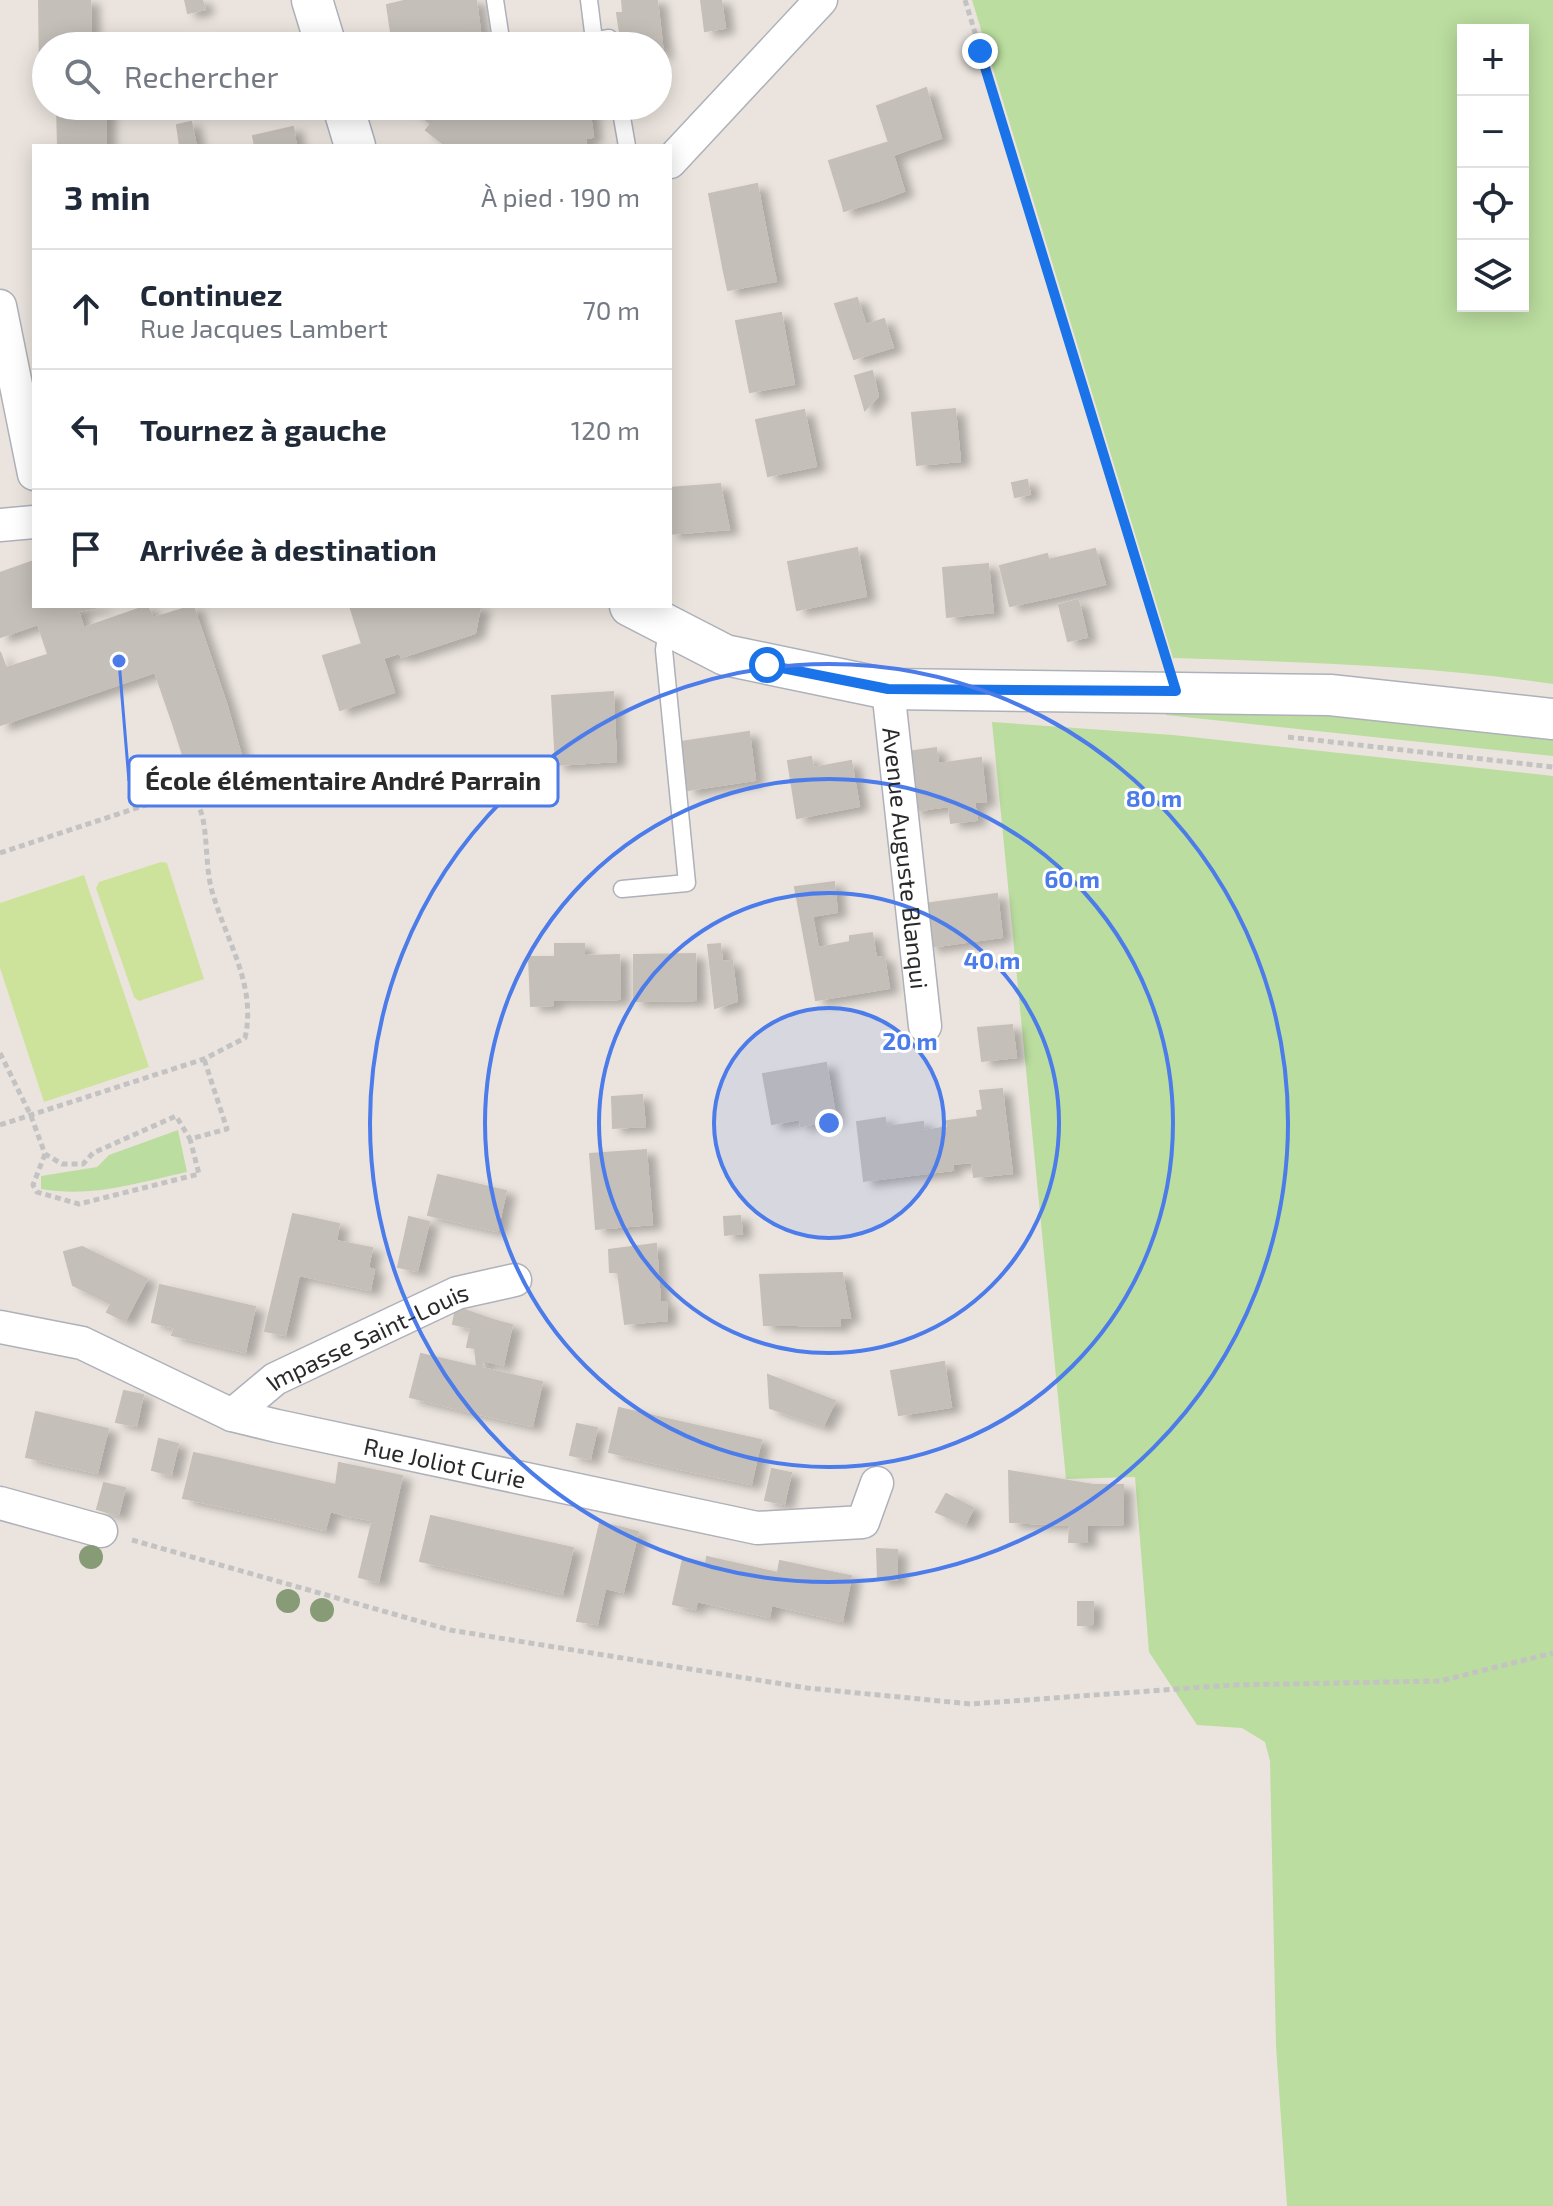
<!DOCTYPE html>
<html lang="fr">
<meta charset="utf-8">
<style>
:root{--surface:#fff;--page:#f2f2f3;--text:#1f2937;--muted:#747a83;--line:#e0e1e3}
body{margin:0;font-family:"Exo 2",sans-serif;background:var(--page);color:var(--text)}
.controls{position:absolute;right:24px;top:24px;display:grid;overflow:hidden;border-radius:0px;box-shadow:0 4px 20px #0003}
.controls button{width:72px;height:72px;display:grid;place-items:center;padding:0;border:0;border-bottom:2px solid var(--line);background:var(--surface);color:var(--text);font:40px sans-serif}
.stop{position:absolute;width:24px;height:24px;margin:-18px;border:6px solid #1a73e8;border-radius:50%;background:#fff}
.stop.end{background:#1a73e8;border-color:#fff;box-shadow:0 2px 8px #0008}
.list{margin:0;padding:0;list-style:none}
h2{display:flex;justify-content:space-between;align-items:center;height:104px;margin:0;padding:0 32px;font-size:34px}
h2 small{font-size:26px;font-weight:400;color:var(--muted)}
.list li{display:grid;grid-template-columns:52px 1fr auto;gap:24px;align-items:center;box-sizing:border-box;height:120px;padding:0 32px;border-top:2px solid var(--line)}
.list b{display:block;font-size:30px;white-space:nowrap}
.list p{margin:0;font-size:26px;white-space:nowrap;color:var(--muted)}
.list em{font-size:26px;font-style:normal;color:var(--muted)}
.icon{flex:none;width:44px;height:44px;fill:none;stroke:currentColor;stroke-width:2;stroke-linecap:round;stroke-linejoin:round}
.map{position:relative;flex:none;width:1553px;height:2206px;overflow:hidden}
.search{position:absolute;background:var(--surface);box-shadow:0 4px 20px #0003;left:32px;top:32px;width:640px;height:88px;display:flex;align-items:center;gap:20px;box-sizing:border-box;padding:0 28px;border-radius:44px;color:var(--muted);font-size:30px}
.panel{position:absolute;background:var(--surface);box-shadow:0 4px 20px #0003;left:32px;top:144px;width:640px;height:464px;border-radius:0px}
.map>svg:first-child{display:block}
.green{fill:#bbdd9f;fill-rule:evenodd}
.pitch{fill:#cde39b}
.building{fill:#c4bfb9;stroke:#c6bfb7;stroke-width:2;filter:url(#shadow)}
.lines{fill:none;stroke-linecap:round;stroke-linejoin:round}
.service-casing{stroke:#aeb1ba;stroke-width:19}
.minor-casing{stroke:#aeb1ba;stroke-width:35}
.tertiary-casing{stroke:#aeb1ba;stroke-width:43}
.path{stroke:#c3c3c3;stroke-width:5;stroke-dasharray:6 4;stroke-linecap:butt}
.service{stroke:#fff;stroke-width:16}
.minor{stroke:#fff;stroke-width:32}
.tertiary{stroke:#fff;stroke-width:40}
.tree{fill:#879c76}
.route{stroke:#1a73e8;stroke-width:10}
.ring{fill:none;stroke:#4c7bea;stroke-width:4}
.labels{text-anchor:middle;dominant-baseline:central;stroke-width:6;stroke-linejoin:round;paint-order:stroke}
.street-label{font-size:24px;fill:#2a2a2a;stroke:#fff}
.centre{fill:#4c7bea;stroke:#fff;stroke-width:4}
.ring-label{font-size:24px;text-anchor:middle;font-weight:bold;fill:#4c7bea;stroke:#fff;stroke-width:6;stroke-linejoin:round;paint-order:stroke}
.leader{fill:none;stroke:#4c7bea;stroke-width:3}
.callout-dot{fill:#4c7bea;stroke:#fff;stroke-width:3}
.callout{fill:#fff;stroke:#4c7bea;stroke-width:3}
.callout-label{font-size:26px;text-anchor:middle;font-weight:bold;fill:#2a2a2a}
</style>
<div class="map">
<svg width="1553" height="2206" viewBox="0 0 1553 2206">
<defs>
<filter id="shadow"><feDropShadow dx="9" dy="5" stdDeviation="4" flood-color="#0004"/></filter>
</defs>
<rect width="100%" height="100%" fill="#ebe4de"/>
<path class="green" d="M972 0H1553V684C1427 665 1301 662 1173 658ZM1463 30H1523V306H1463Z
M1166 705 1377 717 1553 737V756L1166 715Z
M992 722 1173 735 1553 776V2206H1287L1276 2046 1270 1761 1265 1742 1242 1728 1197 1725 1149 1652 1135 1477 1066 1479Z
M178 1130 187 1172C137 1183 92 1198 41 1189V1176L97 1167 109 1155Z"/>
<path class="pitch" d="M161 862 167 863 204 979 139 1001 134 997 96 888 99 882Z
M84 875 149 1067 44 1102 0 968V903Z"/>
<path class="building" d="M39 0H90L91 46H46V77H40Z
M185 0H202L205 9 188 13Z
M408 0H462L467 46H393L387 5Z
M462 0H476L482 46H467Z
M622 0H657L663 53H658V46H622L617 13H623Z
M701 0H721L725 28 705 31Z
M277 34 279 46H218Z
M926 88 941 138 893 155 877 106Z
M57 106H106V146H58Z
M409 106H479L489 113 510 110 509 106 589 107 593 137 585 138 586 146H446L426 130 431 124Z
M191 122 196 146H180L177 125Z
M293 127 296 146H255L253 136Z
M889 142 904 191 883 199 880 190 842 203 829 161Z
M757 184 772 263 724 272 709 194Z
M880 190 883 199 844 211 842 203Z
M772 263 776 281 728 290 724 272Z
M857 298 869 335 887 329 893 347 854 359 835 304Z
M781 313 794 384 750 392 736 321Z
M884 319 887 329 869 335 866 325Z
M872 371 878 396 865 410 855 376Z
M955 409 960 461 917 465 912 413Z
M804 410 816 466 768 476 756 420Z
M1027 480 1030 494 1015 497 1012 483Z
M720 484 729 529 670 534V488Z
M857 548 866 596 797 610 788 562Z
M1095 549 1105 584 1057 596 1048 560Z
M1047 554 1057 596 1010 606 1000 566Z
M34 561V606H103L78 611 88 642 48 654 38 624 0 637V573Z
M988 564 993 612 947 617 943 568Z
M1078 600 1087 637 1068 641 1059 605Z
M147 606 153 618 193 606 226 703 172 721 155 672 0 725V652L6 668 88 642 83 628Z
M350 606H479L480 607 475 633 402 657 399 653 383 658 394 692 340 710 323 656 362 644Z
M613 692 616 761 556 765 552 696Z
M226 703 244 766 192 783 172 721Z
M749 732 755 780 687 790 680 742Z
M936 748 938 763H944L949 806 913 811 906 752Z
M811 757 813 768 851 761 859 806 797 818 788 761Z
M981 758 986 801 974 802 977 820 951 823 944 763Z
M834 882 837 912 812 916 818 948 850 942V936L872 933 876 958 884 957 889 988 816 1000 795 887Z
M997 894 1002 937 929 947 924 904Z
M555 944H584V956L619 955 620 999 553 1000V1005L531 1006 529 957H555Z
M720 944 722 962 732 961 737 1001 715 1008 708 945Z
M695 954 696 1000 634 1001V955Z
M1012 1025 1016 1057 982 1061 978 1028Z
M826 1063 836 1120 818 1123 816 1116 772 1124 763 1074Z
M1002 1089 1012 1173 974 1177 972 1162 952 1164 947 1121 978 1117 977 1111 983 1110 980 1091Z
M642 1095 645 1126 613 1128 612 1097Z
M816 1116 818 1123 801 1126 800 1119Z
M885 1118 886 1127 923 1122 924 1131 948 1127 953 1170 864 1181 857 1122Z
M646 1150 652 1224 596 1229 590 1154Z
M438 1175 506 1191 497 1231 428 1215Z
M293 1214 339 1224 336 1241 372 1248 368 1268 374 1270 370 1290 299 1275 285 1335 265 1331Z
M740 1216 742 1233 725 1235 724 1217Z
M409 1217 429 1222 417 1271 398 1267Z
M656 1244 660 1302H666L667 1320 625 1324 618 1272H610L609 1250Z
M82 1247 147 1279 125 1321 107 1312 111 1304 73 1285 64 1252Z
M842 1273 850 1318 797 1317V1325H764L760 1275Z
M160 1285 255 1307 245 1352 172 1335 175 1328 152 1322Z
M456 1307 493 1320 471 1412 410 1397 421 1354 477 1367 475 1348 467 1347 471 1328 453 1324Z
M797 1317H840V1326L797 1325Z
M493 1320 512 1325 503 1365 484 1360Z
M944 1362 951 1407 899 1415 891 1371Z
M482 1368 542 1382 532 1426 471 1412Z
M768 1375 835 1401 823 1426 770 1408Z
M124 1391 143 1395 136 1426 116 1422Z
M619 1408 689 1424 680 1469 609 1452Z
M36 1412 108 1429 97 1473 26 1457Z
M577 1424 597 1428 590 1459 570 1455Z
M689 1424 761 1440 751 1484 680 1469Z
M159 1439 178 1444 171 1475 152 1470Z
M194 1453 265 1469 261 1486 275 1489 269 1517 183 1498Z
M339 1463 383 1472 378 1493 355 1489 349 1516 330 1511 325 1530 269 1517 275 1489 261 1486 265 1469 336 1485Z
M772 1469 791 1473 784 1504 765 1500Z
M1009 1471 1094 1485 1093 1525H1086L1087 1542H1069L1070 1525 1010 1522Z
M383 1472 402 1476 395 1507 376 1503Z
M104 1483 125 1488 118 1515 97 1509Z
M1094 1485H1123V1524L1093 1525Z
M355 1489 378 1493 372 1520 349 1516Z
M946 1494 973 1508 965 1525 936 1512Z
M376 1503 395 1507 390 1531 371 1527Z
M431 1516 501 1532 496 1554 512 1557 506 1581 420 1561Z
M600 1523 619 1527 597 1624 577 1621Z
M371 1527 390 1531 378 1582 359 1577Z
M619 1527 638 1532 623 1592 605 1588Z
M501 1532 573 1548 562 1594 506 1581 512 1557 496 1554Z
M877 1549 897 1550V1580H878Z
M707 1557 778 1573 769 1617 697 1601 695 1609 673 1604 683 1559 706 1564Z
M780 1561 845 1575 839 1600 846 1602 842 1621 772 1605Z
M845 1575 851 1576 846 1602 839 1600Z
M1078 1602H1093L1092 1625H1078Z"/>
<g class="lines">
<g class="service-casing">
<path id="service" d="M495 0 502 46
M589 0 594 40
M559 46 609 38 611 46
M620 106 627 146
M622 889 687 883 664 650 667 628"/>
</g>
<g class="minor-casing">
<g id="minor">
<path d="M670 162 821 0"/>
<path d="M0 306 34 474"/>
<path d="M0 525 34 522"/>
<path id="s1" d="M888 689 925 1026"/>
<path id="s2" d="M0 1327 82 1343 232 1415 277 1426 757 1528 863 1522 877 1483"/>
<path id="s3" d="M232 1415 275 1379 457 1293 515 1280"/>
<path d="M0 1503 101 1531"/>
</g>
</g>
<g class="tertiary-casing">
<path id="tertiary" d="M312 0 326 46
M343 106 355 146
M630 606 725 655 888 689 1330 695 1553 719"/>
</g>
<path class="path" d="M965 0 1165 653
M1288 737 1553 767
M0 853 188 791C192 798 199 805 201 812 208 833 205 867 212 891 226 941 257 985 245 1038L204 1059 0 1125
M0 1053 31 1116 45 1154 62 1164H83L93 1153 176 1116 190 1139
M45 1154 33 1185 37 1192 79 1204 199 1174 190 1139 227 1129 204 1059
M132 1540 450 1630 807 1688 971 1704 1232 1685 1440 1681 1553 1653"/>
<use href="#service" class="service"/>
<use href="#minor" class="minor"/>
<use href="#tertiary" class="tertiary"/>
</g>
<g class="tree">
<circle cx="91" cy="1557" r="12"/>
<circle cx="288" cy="1601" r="12"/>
<circle cx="322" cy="1610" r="12"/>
</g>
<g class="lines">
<path class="route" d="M767 665 888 689 1176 691 980 51"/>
</g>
<circle cx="829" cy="1123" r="115" fill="#4c7bea" fill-opacity=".12"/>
<g class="ring">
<circle cx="829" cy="1123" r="115"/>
<circle cx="829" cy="1123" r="230"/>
<circle cx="829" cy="1123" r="344"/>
<circle cx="829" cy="1123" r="459"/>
</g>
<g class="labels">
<g class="street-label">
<text stroke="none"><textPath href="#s1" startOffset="170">Avenue Auguste Blanqui</textPath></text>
<text stroke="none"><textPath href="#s3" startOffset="158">Impasse Saint-Louis</textPath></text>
<text stroke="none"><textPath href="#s2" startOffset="468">Rue Joliot Curie</textPath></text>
</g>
</g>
<circle cx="829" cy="1123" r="12" class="centre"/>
<g class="ring-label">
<text x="1154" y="807">80 m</text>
<text x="1072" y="888">60 m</text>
<text x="992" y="969">40 m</text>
<text x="910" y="1050">20 m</text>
</g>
<path class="leader" d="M119 661L129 781"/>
<circle class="callout-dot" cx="119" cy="661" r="8"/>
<rect class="callout" x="129" y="756" width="429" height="50" rx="8"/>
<g class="callout-label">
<text x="343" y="790">École élémentaire André Parrain</text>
</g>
</svg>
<div class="controls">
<button>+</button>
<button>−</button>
<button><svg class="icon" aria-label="locate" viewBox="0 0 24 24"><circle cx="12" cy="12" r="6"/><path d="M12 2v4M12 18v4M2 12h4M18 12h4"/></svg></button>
<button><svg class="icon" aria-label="layers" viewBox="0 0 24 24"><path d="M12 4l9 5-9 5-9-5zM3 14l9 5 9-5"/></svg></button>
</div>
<div class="stop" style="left:767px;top:665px"></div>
<div class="stop end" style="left:980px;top:51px"></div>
<div class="search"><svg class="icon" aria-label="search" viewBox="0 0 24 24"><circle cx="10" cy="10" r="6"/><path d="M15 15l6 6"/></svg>Rechercher</div>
<section class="panel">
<h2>3 min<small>À pied · 190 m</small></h2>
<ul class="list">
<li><svg class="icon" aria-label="ahead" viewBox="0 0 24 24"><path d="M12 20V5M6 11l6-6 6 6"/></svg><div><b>Continuez</b><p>Rue Jacques Lambert</p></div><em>70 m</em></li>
<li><svg class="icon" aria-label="left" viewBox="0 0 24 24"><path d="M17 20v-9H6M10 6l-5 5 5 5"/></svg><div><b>Tournez à gauche</b></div><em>120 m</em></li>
<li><svg class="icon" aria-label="arrive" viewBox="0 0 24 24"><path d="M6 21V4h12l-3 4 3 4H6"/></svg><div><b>Arrivée à destination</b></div></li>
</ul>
</section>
</div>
